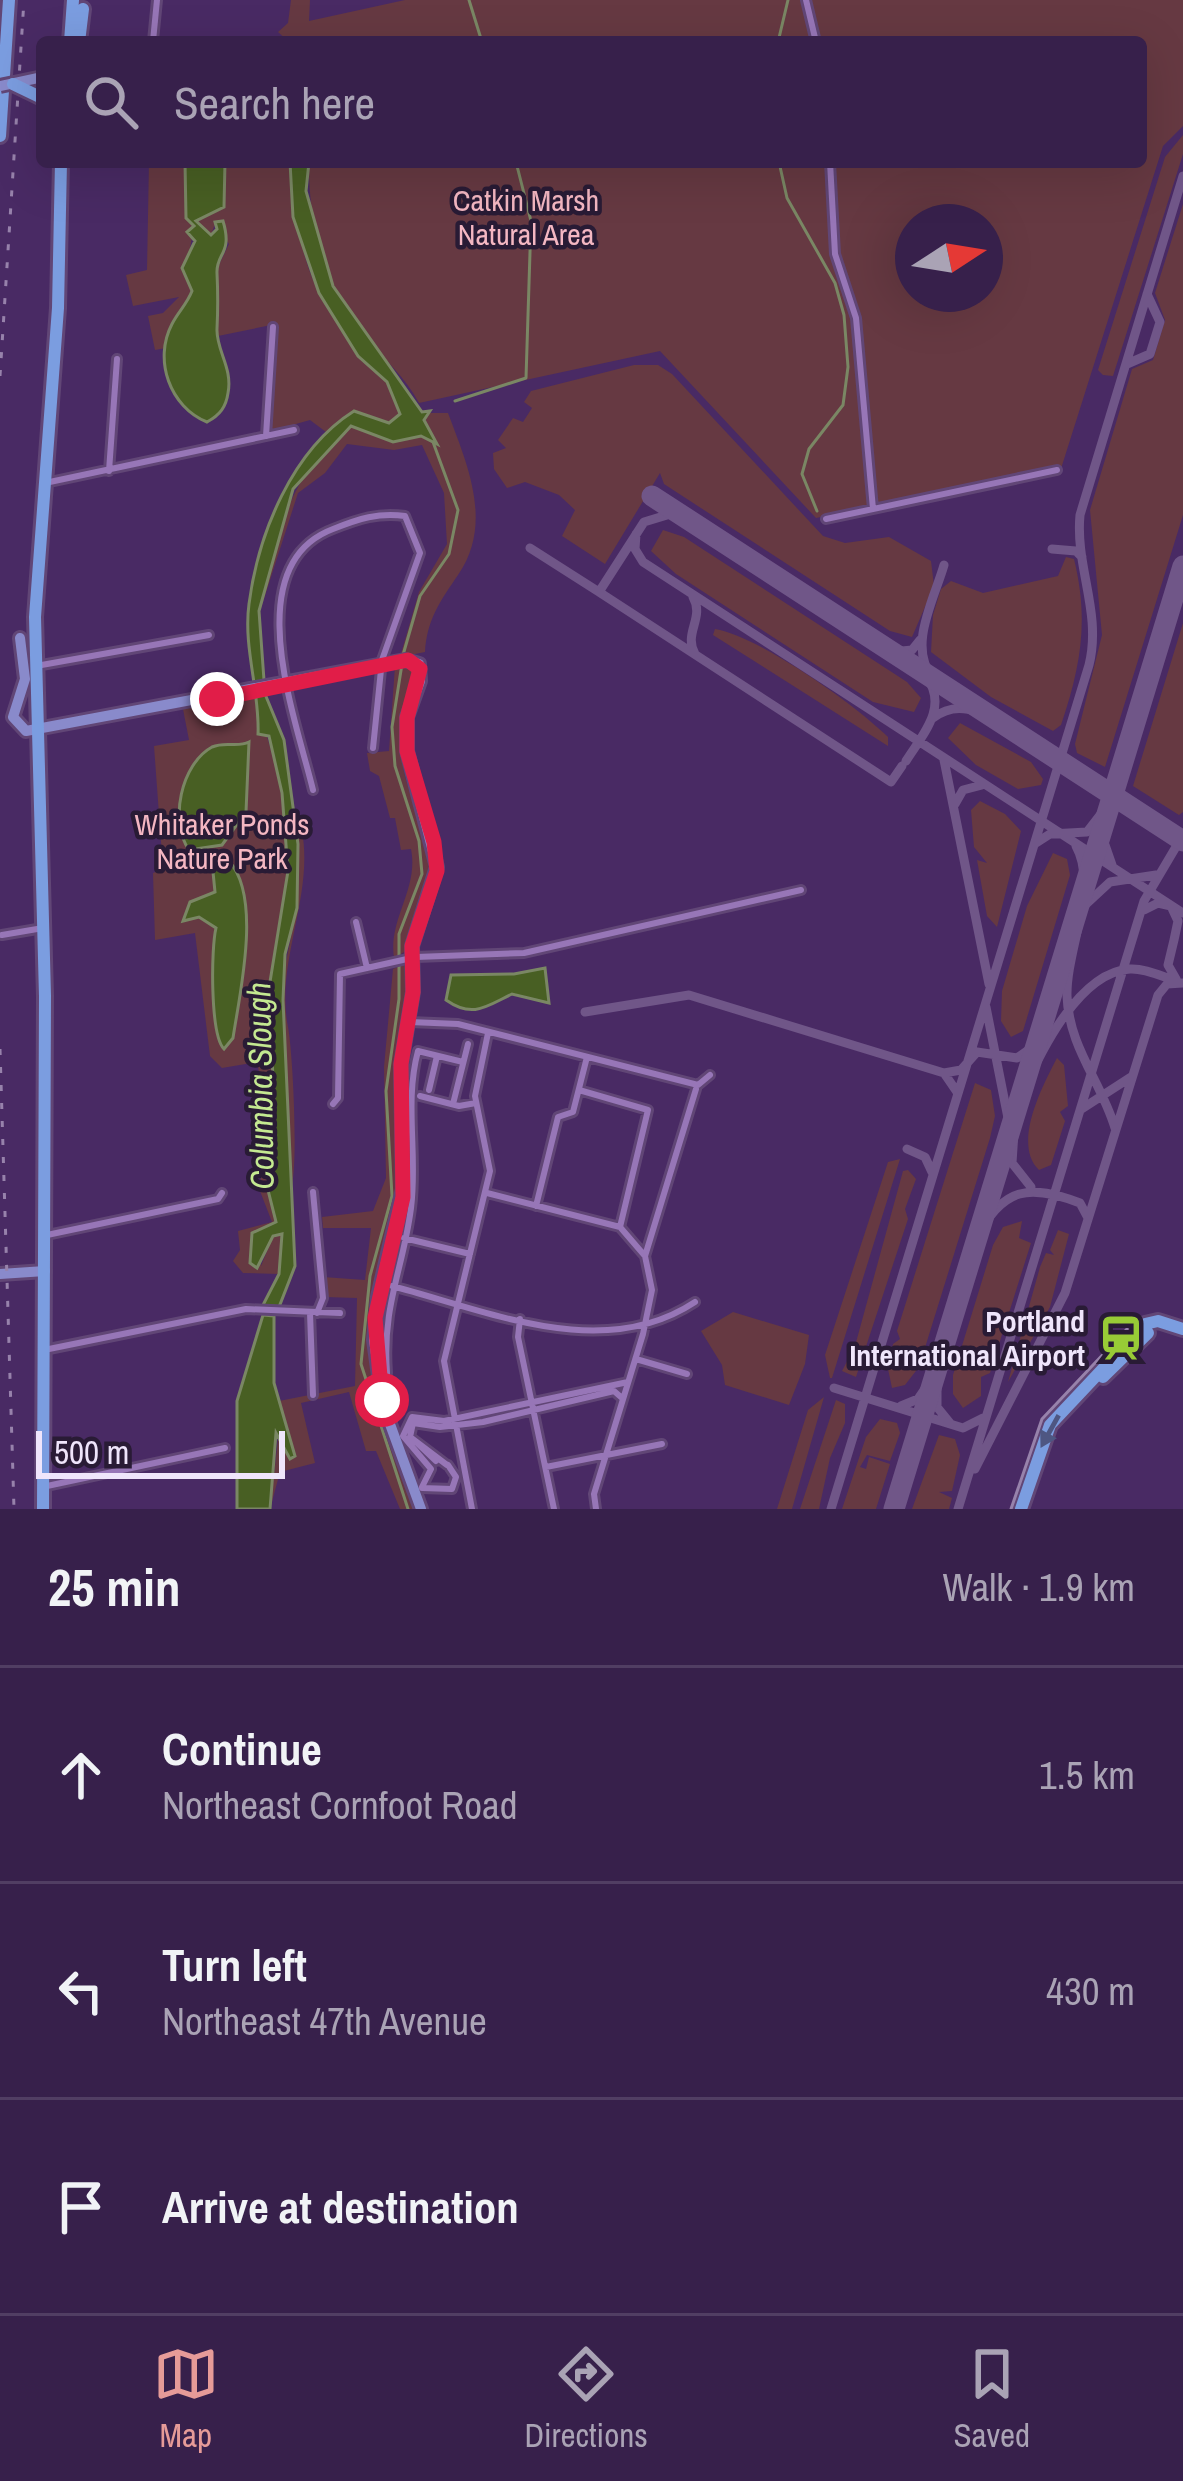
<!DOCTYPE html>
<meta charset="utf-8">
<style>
:root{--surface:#37204b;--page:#3e2852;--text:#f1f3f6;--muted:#aaa3b5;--line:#513e63;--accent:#e69b98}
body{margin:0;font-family:"Archivo Narrow",sans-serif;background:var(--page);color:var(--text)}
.compass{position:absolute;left:895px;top:204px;width:108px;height:108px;border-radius:50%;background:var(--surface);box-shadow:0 12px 48px #0002;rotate:78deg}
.scale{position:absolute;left:36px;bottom:30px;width:249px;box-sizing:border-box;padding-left:12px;border:6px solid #efe5fb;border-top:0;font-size:33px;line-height:42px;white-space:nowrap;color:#efe5fb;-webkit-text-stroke:9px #291b35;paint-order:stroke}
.stop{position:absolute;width:36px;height:36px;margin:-27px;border:9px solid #e11d48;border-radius:50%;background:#fff}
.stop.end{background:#e11d48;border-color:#fff;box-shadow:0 3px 12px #0008}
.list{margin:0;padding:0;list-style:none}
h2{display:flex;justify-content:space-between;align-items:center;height:156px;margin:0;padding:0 48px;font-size:51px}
h2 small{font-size:39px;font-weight:400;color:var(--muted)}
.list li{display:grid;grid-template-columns:78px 1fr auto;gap:36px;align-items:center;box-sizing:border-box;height:216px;padding:0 48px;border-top:3px solid var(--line)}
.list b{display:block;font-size:45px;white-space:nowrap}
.list p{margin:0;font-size:39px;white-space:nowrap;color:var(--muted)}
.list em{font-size:39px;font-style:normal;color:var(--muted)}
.icon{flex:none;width:66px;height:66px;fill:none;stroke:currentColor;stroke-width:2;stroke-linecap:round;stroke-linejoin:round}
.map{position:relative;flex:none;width:1183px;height:1509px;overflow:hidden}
.search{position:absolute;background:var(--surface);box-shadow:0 12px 48px #0002;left:36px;right:36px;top:36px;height:132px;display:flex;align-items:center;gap:30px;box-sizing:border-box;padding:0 42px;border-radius:12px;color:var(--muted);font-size:45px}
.sheet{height:804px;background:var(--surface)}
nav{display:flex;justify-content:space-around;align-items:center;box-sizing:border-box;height:168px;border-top:3px solid var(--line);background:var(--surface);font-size:33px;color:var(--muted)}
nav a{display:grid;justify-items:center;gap:6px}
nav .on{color:var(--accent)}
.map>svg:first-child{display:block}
.green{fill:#663942;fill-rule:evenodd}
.water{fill:#485f23;stroke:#7a8764;stroke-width:3}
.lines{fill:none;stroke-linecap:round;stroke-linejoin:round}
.stream{stroke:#7a8764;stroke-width:3}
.taxiway{stroke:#705688;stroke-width:9}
.runway{stroke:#705688;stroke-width:21}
.street-casing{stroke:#614676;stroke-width:12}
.secondary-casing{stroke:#614676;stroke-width:16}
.primary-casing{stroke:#614676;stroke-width:18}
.street{stroke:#9776b7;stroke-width:6}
.secondary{stroke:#898acb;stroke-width:10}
.primary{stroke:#7b9de0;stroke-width:12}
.tram{stroke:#9782ab;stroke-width:3}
.rail{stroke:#9782ab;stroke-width:3;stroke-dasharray:6 12;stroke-linecap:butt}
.secondary-bridge-casing{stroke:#614676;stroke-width:16;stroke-linecap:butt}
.primary-bridge-casing{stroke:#614676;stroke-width:18;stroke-linecap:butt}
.secondary-bridge{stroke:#898acb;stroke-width:10}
.primary-bridge{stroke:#7b9de0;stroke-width:12}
.oneway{fill:#4e5682}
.route{stroke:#e11d48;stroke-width:15}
.labels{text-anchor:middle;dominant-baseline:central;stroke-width:9;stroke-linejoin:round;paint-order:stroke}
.park-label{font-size:30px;fill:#f4b7c2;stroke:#291b35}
.poi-label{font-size:30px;font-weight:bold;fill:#efe5fb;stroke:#291b35;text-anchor:end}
.water-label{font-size:33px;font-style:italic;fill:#c4e991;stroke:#291b35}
</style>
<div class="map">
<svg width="1183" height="1509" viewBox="0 0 1183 1509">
<rect width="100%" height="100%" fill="#492a64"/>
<path class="green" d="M291 0H310L309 21 405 0H1183V126L1163 146 1059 475 999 487 997 480 816 518 660 351 419 403C406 378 383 358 365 336 324 286 308 222 309 162H1141V42H289L278 32 288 23ZM913 222H985V294H913Z
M1183 135V154L1113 376 1103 375 1098 370 1165 157Z
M149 162H185L186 218 194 226 185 276 192 291 169 330 166 348 155 350 148 316 163 313 179 297 133 306 126 275 147 270Z
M225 162H290C296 211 298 258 325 304 345 338 403 379 398 420L389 423 354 411 326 432 310 420 271 431 276 324 218 336 217 269 229 244 215 224 211 235 196 221 224 179Z
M1183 204V515L1105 767 1077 753 1075 744 1102 635 1090 510 1132 369 1153 360 1165 320 1155 293Z
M634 365H658L672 374 823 536 845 543 889 537 931 561 934 586 912 637 890 631 664 484 660 473 605 564 562 536 575 510 559 495 525 482 507 488 494 469 493 453 506 448 498 440 513 418 523 422 532 408 524 402 531 391Z
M430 413H448C467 464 494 523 458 575 441 600 427 619 425 652L400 657 419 592 447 544 444 493 422 445 394 450 347 444 325 473 298 493 260 611C272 545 293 460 356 424L393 442 422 436 436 444 424 417Z
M663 530 684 537 907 682 921 698 914 712 873 702 676 574 651 551Z
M1066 557 1074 559C1089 620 1081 666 1061 725L1053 731 991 697 931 652 933 615 941 589 951 581 983 593 1058 576Z
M1183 623V812L1179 815 1133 786Z
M715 629C759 636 856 705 888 737V746L713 635Z
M410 664 414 678C403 712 396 744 406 780 414 807 431 831 432 861 433 891 409 921 406 951L394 958C388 919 419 889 411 849L401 850 395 818H390L379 776 370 771 367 753 389 751 395 666Z
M255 696 281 784 288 871 269 988 274 1102 268 1190 276 1222 259 1229 261 1266 273 1236 282 1234 279 1274 243 1273 233 1261 240 1250 238 1231 272 1222 260 1191 266 1082H261L257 1062 222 1068 210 1056 195 933 155 940 153 873 163 869 154 746 189 740 183 709Z
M960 723 1031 762 1043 779 1041 785 1018 789 976 765 948 738Z
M980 801 1005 814 1021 831 997 927 987 916 977 860 987 863 974 847 971 810Z
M302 831C314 897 275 962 288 1027 293 1052 299 1176 290 1192L283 976 297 908V832Z
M1053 853 1067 859 1070 875 1023 1031 1011 1037 1001 1021 1002 991 1027 906Z
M404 964 409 985 402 1176 371 1358 418 1509H400L376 1451H366L349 1392 301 1403 315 1463 280 1472 270 1509 279 1431 290 1458 279 1401 355 1386 357 1298 325 1297 323 1277 365 1280 371 1228H323L322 1217 373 1211 386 1178 384 1067 393 969Z
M1057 1058 1064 1065 1068 1106 1060 1112 1065 1121 1051 1165 1039 1170C1012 1144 1042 1087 1057 1058Z
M975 1083 991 1090 995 1116 990 1138 919 1367 905 1385 892 1388 888 1369 893 1344 900 1339 897 1331Z
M900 1159 832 1378H830L825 1355 888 1162Z
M908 1170 916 1179 905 1209 908 1219 856 1377 842 1371 855 1346 903 1171Z
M1022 1221 1019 1238 1031 1243 1008 1316 995 1318 1005 1325 990 1373 981 1377V1396L963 1408 953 1394V1375L993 1245 1003 1227Z
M1058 1230 1069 1234 1050 1307 1008 1382 1040 1267 1046 1253 1054 1255 1050 1250Z
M733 1312 809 1335 805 1364 789 1405 725 1385 722 1365 701 1331Z
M824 1397 792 1509H777L808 1410Z
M836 1400 845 1404V1423L830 1458 819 1509H800Z
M880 1419 897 1423 900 1433 890 1461 867 1455 860 1467 866 1469 869 1457 890 1464 876 1509H842L866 1437Z
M939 1435 955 1439 960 1455 952 1491 939 1492 952 1498 949 1509H912Z"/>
<path class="water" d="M185 162H225L224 207 196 221 211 235 217 229 215 222 223 221C233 254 216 253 217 273 218 293 218 309 217 329 216 350 233 368 228 393 226 407 220 415 207 422 170 407 153 360 172 324 178 312 187 304 192 291L182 268 195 241 187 232 194 226 186 218Z
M290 162H309L306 191 333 286 422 412 430 411 424 420 437 444 421 436 393 442 351 426 293 489 259 611 265 694 284 740 298 844 297 908 285 954 283 1000 295 1266 279 1307 263 1305 279 1274 282 1234 273 1236 257 1268 250 1263 252 1233 276 1222 268 1190 274 1102 269 988 288 871 282 793 269 736 258 734C260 692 243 647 249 604 258 534 292 450 354 411L389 423 400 414 387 382 358 356 319 293 293 217Z
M249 742 246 812 222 845 189 850C169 821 181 764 212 747 226 741 237 748 249 742Z
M229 861C262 897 240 992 233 1038L224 1049C210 1035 211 948 216 928L199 917 183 921 190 902 215 892 213 872 220 862Z
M545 968 549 1003 512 994C487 1006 473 1019 446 1000L451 975 514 974Z
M263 1315 274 1316V1383L295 1456 290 1459 276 1433 270 1509H237V1401Z"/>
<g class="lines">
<path class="stream" d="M469 0 482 42
M778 42 788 0
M779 162 787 198 835 283 844 315 848 367 843 405 809 449 802 474 817 511
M455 401 526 378 531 221 516 162
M403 655 420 596 449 554 458 510 433 442
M402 664 392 727 395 766 419 841 422 874 399 934V999L386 1091 392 1196 370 1276 361 1364 408 1509"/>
<path class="taxiway" d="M1127 364 1150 354 1160 322 1147 294
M677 512 644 522 599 592 891 782 902 766
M636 534 635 549 643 562 1183 913
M530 548 599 592
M1052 549 1076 551 1082 557
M693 597C705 618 683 633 695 654
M892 652 912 650 920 640
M933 678C907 647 934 600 944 565
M933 718C960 697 985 715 1011 729
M944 760 989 984
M906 761C923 734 949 707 926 676
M955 804 963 790 982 785
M1108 812 1104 842 1112 865
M1036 843 1050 834 1087 832 1111 801
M1076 846C1099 887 1066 950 1067 996 1069 1048 1101 1081 1115 1128
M1083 907 1110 882 1156 875
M1144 910 1158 903 1171 906 1178 921 1174 940
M1174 940 1168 965 1176 979
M986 1007 1008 1118 1006 1143
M585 1012 689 995 944 1073 957 1092
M944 1073 961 1070 977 1052 1017 1058 1037 1044
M1021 1096C1039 1055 1078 972 1130 969 1145 968 1163 977 1177 981
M1080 1110 1131 1077
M1015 1116 1012 1163 1031 1187
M907 1149 925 1157 932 1172
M978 1236C1003 1187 1030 1184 1080 1203L1088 1218
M834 1388 963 1428 983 1418
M901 1406 918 1399 937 1371V1407L950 1423
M975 1469 1065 1293 1158 995 1167 984 1183 983
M831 1509 1089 665C1102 612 1075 567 1080 515L1183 176
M958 1509 1144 901 1183 835"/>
<path class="runway" d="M652 496 1183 841
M894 1509 1183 566"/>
<g class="street-casing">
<path id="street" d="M806 0 816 42
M153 41 157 0
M830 162 835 254 856 318 873 509
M266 436 273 327
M109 471 117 359
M45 483 294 430
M826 519 1057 470
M36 666 209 635
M313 790C296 719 237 565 333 529 358 519 379 512 405 516L420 553 382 660 373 748
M356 922 367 968
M2 935 43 928
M410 1022 458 1024 698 1085 710 1075
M429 1090 437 1056
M579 1090 648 1110 620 1227
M420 1096 459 1106 476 1103
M333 1104 338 1098 340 974 416 957 524 953 801 890
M453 1104 468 1044
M313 1192 323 1298 317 1313
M487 1193 620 1227 645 1256
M536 1206 558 1117 573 1112 587 1057
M47 1235 218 1199 222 1193
M404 1238 470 1254
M392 1286C488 1311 603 1363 695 1302
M310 1313 313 1395
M520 1319 518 1337 554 1509
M44 1350 246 1309 340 1313
M636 1359 687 1374
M387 1373C382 1305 403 1270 411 1208 418 1155 404 1103 418 1051L463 1062
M415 1441 436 1461
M447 1465 410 1437 413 1423 440 1427 483 1422 614 1391 622 1398
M546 1467 662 1444
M47 1486 225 1448
M422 1487 431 1469 403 1436 412 1417 444 1421 628 1382
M422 1488 452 1489 456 1477 448 1465
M472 1509 444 1361 490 1171 475 1096 488 1033
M596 1509 594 1494 643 1334 652 1290 645 1256 696 1089"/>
</g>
<g class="secondary-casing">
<path id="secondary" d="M20 638 25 679 13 717 26 731 405 660 419 664 420 681 407 717V751L437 867 412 946 413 992 401 1064 403 1189 378 1297 374 1340 383 1405 421 1509
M0 1274 45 1271"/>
</g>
<g class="primary-casing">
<path id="primary" d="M70 42 73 0
M79 42 83 9
M0 136 9 0
M1103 1377 1148 1333
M43 1509 45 996 35 617 58 308 61 162
M1021 1509 1050 1425 1145 1324 1158 1321 1183 1329"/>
</g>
<use href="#street" class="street"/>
<use href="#secondary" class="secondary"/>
<use href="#primary" class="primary"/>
<path class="tram" d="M1011 1509 1042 1419 1127 1329"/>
<path class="rail" d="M0 376 24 0
M0 1049 14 1509"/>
<g class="secondary-bridge-casing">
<path id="secondary-bridge" d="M0 86 38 78"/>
</g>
<g class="primary-bridge-casing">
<path id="primary-bridge" d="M13 84 42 98"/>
</g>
<use href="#secondary-bridge" class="secondary-bridge"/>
<use href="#primary-bridge" class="primary-bridge"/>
</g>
<defs><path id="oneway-solid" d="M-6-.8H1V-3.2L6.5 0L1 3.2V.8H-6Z" transform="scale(3)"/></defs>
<use class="oneway" href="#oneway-solid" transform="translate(1050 1431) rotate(119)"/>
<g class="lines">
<path class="route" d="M217 699 408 660 420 669 407 718V751L434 842 437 871 412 946 413 992 401 1064 403 1197 375 1318 382 1400"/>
</g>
<defs>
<g id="station-bare" transform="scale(3.6)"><path d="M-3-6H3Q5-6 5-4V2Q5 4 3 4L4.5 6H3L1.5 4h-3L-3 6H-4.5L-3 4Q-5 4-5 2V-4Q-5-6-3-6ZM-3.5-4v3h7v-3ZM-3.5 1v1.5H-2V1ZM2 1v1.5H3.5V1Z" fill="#98cb36" stroke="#291b35" stroke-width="2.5" paint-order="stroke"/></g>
</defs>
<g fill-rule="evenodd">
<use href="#station-bare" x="1121" y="1338"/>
</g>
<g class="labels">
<g class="park-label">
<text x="526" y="200">Catkin Marsh<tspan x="526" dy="34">Natural Area</tspan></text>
<text x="222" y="824">Whitaker Ponds<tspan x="222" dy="34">Nature Park</tspan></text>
</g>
<g class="poi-label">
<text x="1085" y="1321">Portland<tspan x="1085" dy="34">International Airport</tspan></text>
</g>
<g class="water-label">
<text transform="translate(260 1086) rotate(-91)">Columbia Slough</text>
</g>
</g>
</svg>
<svg class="compass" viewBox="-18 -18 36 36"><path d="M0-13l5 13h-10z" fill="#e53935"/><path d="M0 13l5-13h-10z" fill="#aaa3b5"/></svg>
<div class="scale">500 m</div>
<div class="stop" style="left:382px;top:1400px"></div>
<div class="stop end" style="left:217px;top:699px"></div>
<div class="search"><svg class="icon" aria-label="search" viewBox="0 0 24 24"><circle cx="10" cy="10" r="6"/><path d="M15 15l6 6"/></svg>Search here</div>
</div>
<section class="sheet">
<h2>25 min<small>Walk · 1.9 km</small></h2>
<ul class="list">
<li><svg class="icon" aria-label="ahead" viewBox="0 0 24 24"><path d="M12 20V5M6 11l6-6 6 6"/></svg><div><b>Continue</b><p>Northeast Cornfoot Road</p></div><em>1.5 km</em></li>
<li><svg class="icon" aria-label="left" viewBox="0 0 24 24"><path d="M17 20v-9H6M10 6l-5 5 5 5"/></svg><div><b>Turn left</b><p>Northeast 47th Avenue</p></div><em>430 m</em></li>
<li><svg class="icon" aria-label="arrive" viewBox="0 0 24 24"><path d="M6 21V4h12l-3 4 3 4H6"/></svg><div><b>Arrive at destination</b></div></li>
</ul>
</section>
<nav>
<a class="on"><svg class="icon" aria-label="map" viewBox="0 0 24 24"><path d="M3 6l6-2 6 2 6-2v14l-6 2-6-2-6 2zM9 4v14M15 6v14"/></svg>Map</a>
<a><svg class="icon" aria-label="directions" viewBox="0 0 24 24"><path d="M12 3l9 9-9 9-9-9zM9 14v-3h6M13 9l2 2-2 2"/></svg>Directions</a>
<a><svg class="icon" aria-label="saved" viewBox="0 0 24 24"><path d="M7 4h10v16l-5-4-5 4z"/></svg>Saved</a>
</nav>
